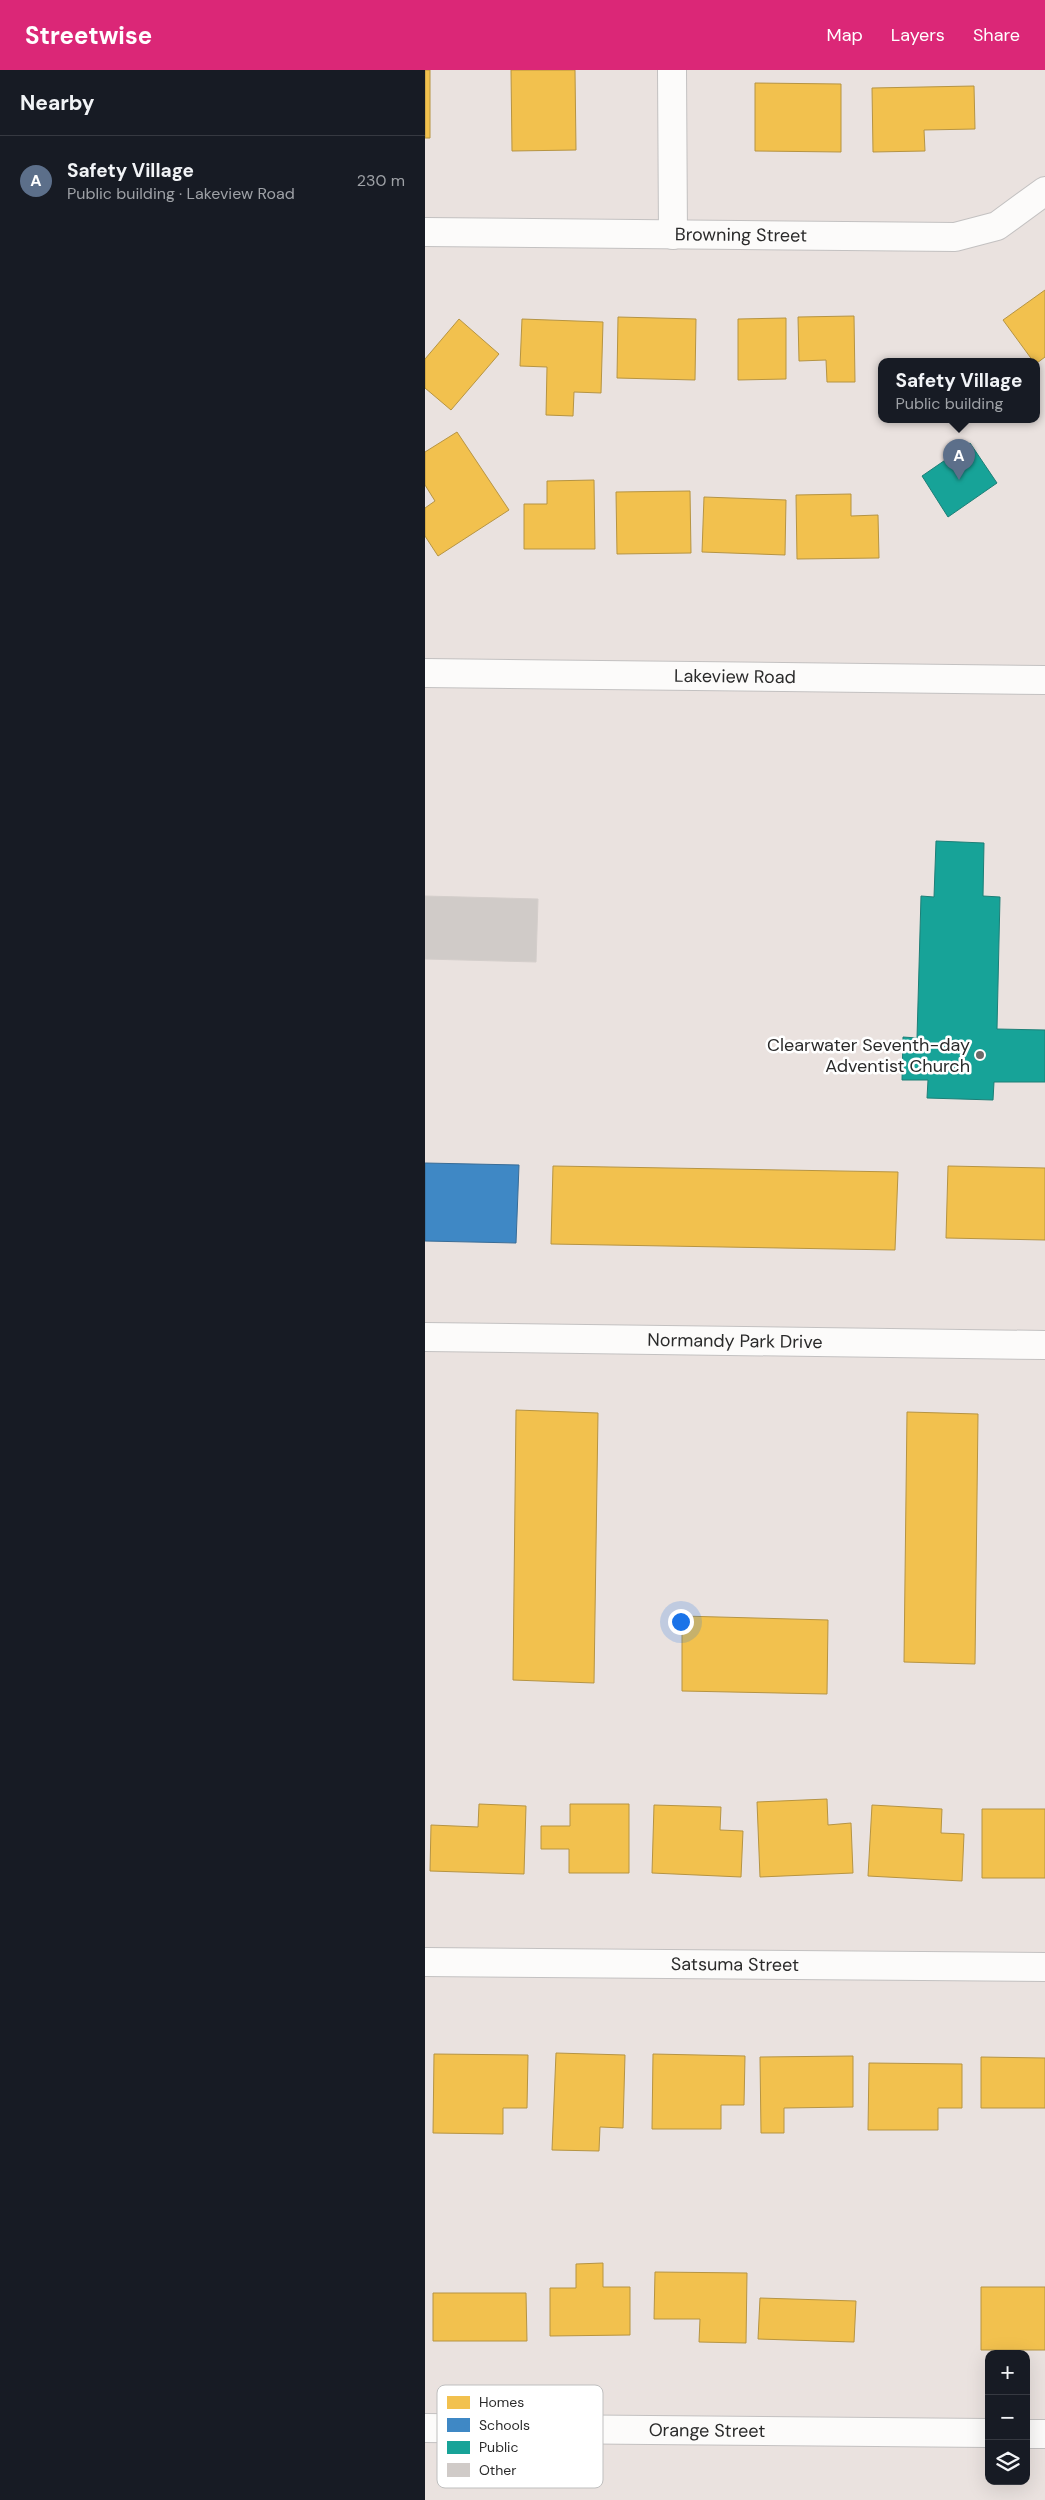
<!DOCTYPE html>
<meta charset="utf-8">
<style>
:root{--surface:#171b24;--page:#20242c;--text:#f1f3f6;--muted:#9ea1a6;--line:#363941;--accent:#db2777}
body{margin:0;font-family:"DM Sans",sans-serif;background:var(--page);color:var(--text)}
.controls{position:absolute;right:15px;bottom:15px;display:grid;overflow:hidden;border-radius:10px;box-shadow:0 5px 20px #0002}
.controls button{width:45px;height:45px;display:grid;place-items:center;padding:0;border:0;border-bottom:1px solid var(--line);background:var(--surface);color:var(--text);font:25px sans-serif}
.you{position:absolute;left:255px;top:1551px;width:18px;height:18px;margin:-12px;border:4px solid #fff;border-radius:50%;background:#1a73e8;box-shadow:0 0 0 8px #1a73e833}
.badge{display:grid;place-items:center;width:32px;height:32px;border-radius:50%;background:var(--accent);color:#fff;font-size:16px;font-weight:700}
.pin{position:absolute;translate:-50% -41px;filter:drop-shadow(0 1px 2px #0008)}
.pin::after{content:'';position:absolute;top:26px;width:18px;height:15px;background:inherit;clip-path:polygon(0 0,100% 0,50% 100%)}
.popup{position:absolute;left:453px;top:288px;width:162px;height:65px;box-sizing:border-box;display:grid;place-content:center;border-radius:10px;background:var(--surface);filter:drop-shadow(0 1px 4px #0005);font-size:16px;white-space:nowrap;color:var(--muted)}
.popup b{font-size:19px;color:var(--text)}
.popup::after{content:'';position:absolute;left:50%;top:100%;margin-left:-10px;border:10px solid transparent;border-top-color:var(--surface)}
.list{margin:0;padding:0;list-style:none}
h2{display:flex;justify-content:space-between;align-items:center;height:65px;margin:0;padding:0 20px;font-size:21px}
h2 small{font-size:16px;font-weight:400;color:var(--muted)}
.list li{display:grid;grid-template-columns:32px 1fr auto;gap:15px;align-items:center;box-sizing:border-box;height:90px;padding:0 20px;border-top:1px solid var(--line)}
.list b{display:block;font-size:19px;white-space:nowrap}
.list p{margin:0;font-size:16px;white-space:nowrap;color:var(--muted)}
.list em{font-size:16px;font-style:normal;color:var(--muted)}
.icon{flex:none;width:28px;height:28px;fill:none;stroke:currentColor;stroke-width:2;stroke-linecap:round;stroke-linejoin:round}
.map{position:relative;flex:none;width:620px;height:2430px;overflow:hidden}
header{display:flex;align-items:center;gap:30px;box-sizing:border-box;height:70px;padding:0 25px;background:var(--accent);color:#fff}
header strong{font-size:24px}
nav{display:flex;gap:28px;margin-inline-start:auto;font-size:18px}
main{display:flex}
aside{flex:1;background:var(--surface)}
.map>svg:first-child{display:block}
.homes{fill:#f2c14e;stroke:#b69443}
.schools{fill:#3f88c5;stroke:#396c96}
.public{fill:#17a398;stroke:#1d7f77}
.building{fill:#d0cbc8;stroke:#d4cecb}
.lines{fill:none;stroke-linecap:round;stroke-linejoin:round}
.minor-casing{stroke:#c3c1c1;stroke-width:30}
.minor{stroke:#fcfbfa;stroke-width:28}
.poi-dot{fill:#6d6a69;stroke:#fff;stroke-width:2}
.labels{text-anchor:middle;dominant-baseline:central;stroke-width:5;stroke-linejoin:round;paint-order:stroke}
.street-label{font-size:18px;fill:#2a2a2a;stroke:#fff}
.poi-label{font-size:18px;fill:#2a2a2a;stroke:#fff;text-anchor:end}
.key{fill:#fff;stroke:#bfbfbf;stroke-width:1}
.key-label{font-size:14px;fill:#2a2a2a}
</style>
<header>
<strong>Streetwise</strong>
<nav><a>Map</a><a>Layers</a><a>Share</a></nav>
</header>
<main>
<aside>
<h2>Nearby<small></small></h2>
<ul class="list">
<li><span class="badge" style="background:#5c6f8a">A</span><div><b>Safety Village</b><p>Public building · Lakeview Road</p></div><em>230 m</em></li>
</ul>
</aside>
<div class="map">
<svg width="620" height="2430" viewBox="0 0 620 2430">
<rect width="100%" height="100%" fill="#eae2df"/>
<path class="homes" d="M0 0H5V68H0Z
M86 0H150L151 80 87 81Z
M330 13 416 14V82L330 81Z
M549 16 550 59 499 60 500 81 448 82 447 18Z
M620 220V287L612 293 608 291 578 250Z
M429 246 430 312H402L401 290 374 291 373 247Z
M193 247 271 249 270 310 192 308Z
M361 248V309L313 310V249Z
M34 249 74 284 26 340 0 318V289Z
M97 249 178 252 176 323 149 322 148 346 121 345 122 297 95 296Z
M32 362 84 440 13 486 0 466V438L10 431 0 415V382Z
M169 410 170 479H99V434H122V411Z
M265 421 266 483 192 484 191 422Z
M426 424V446L453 445 454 488 372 489 371 425Z
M279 427 361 430 360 485 277 482Z
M128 1096 473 1102 470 1180 126 1174Z
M523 1096 620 1098V1170L521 1168Z
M91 1340 173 1343 169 1613 88 1610Z
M482 1342 553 1344 550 1594 479 1592Z
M257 1546 403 1550 402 1624 257 1621Z
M402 1729 403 1755 426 1753 428 1803 335 1807 332 1732Z
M54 1734 101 1736 99 1804 5 1801 6 1755 53 1757Z
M145 1734H204V1803H144V1779H116V1756H145Z
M229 1735 296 1737 295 1760 318 1761 316 1807 227 1803Z
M447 1735 517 1739 516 1763 539 1764 537 1811 443 1806Z
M557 1739H620V1808H557Z
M131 1983 200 1985 198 2058 175 2057 174 2081 127 2080Z
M9 1984 103 1985 102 2038H78V2064L8 2063Z
M228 1984 320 1986 319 2035H296V2059H227Z
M428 1986V2037L359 2038V2063H336L335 1987Z
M556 1987 620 1988V2038H556Z
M444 1993 537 1994V2038H513V2060H443Z
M178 2193V2217H205V2265L125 2266V2218H151V2194Z
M230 2202 322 2203 321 2273 274 2272 275 2249H229Z
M556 2217H620V2280H556Z
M8 2223H101L102 2271H8Z
M335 2228 431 2231 429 2272 333 2269Z"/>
<path class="schools" d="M0 1093 94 1095 91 1173 0 1171Z"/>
<path class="public" d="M545 373 572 413 523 447 497 406Z
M511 771 559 773 558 826 575 827 572 959 620 960V1012H569L568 1030 502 1028 503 1010H477L478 967 492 968 496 826 509 827Z"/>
<path class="building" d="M0 826 113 829 111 892 0 889Z"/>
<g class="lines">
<g class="minor-casing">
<g id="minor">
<path d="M247 0 248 165"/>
<path id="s1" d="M0 162 530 167 572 156 620 121"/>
<path id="s2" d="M0 603 620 610"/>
<path id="s3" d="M0 1267 620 1275"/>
<path id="s4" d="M0 1892 620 1897"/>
<path id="s5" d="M0 2358 564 2363"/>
<path d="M601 2364H620"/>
</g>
</g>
<use href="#minor" class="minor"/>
</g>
<circle class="poi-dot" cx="555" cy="985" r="5"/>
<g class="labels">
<g class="street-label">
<text stroke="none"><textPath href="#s1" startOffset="316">Browning Street</textPath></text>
<text stroke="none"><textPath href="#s2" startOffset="310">Lakeview Road</textPath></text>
<text stroke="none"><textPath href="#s3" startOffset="310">Normandy Park Drive</textPath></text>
<text stroke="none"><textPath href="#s4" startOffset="310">Satsuma Street</textPath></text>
<text stroke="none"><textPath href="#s5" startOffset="282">Orange Street</textPath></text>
</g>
<g class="poi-label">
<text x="545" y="975">Clearwater Seventh-day<tspan x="545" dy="21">Adventist Church</tspan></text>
</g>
</g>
<rect x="12" y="2315" width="166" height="103" rx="8" class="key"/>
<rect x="22" y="2326" width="23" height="13" fill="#f2c14e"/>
<rect x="22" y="2348" width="23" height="14" fill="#3f88c5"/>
<rect x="22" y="2371" width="23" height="13" fill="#17a398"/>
<rect x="22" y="2393" width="23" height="14" fill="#d0cbc8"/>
<g class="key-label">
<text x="54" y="2337">Homes</text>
<text x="54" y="2360">Schools</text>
<text x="54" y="2382">Public</text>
<text x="54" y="2405">Other</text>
</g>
</svg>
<div class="controls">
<button>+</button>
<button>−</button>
<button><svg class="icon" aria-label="layers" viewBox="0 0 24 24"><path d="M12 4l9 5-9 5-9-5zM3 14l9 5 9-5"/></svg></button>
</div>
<div class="you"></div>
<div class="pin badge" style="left:534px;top:410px;background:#5c6f8a">A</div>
<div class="popup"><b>Safety Village</b>Public building</div>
</div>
</main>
